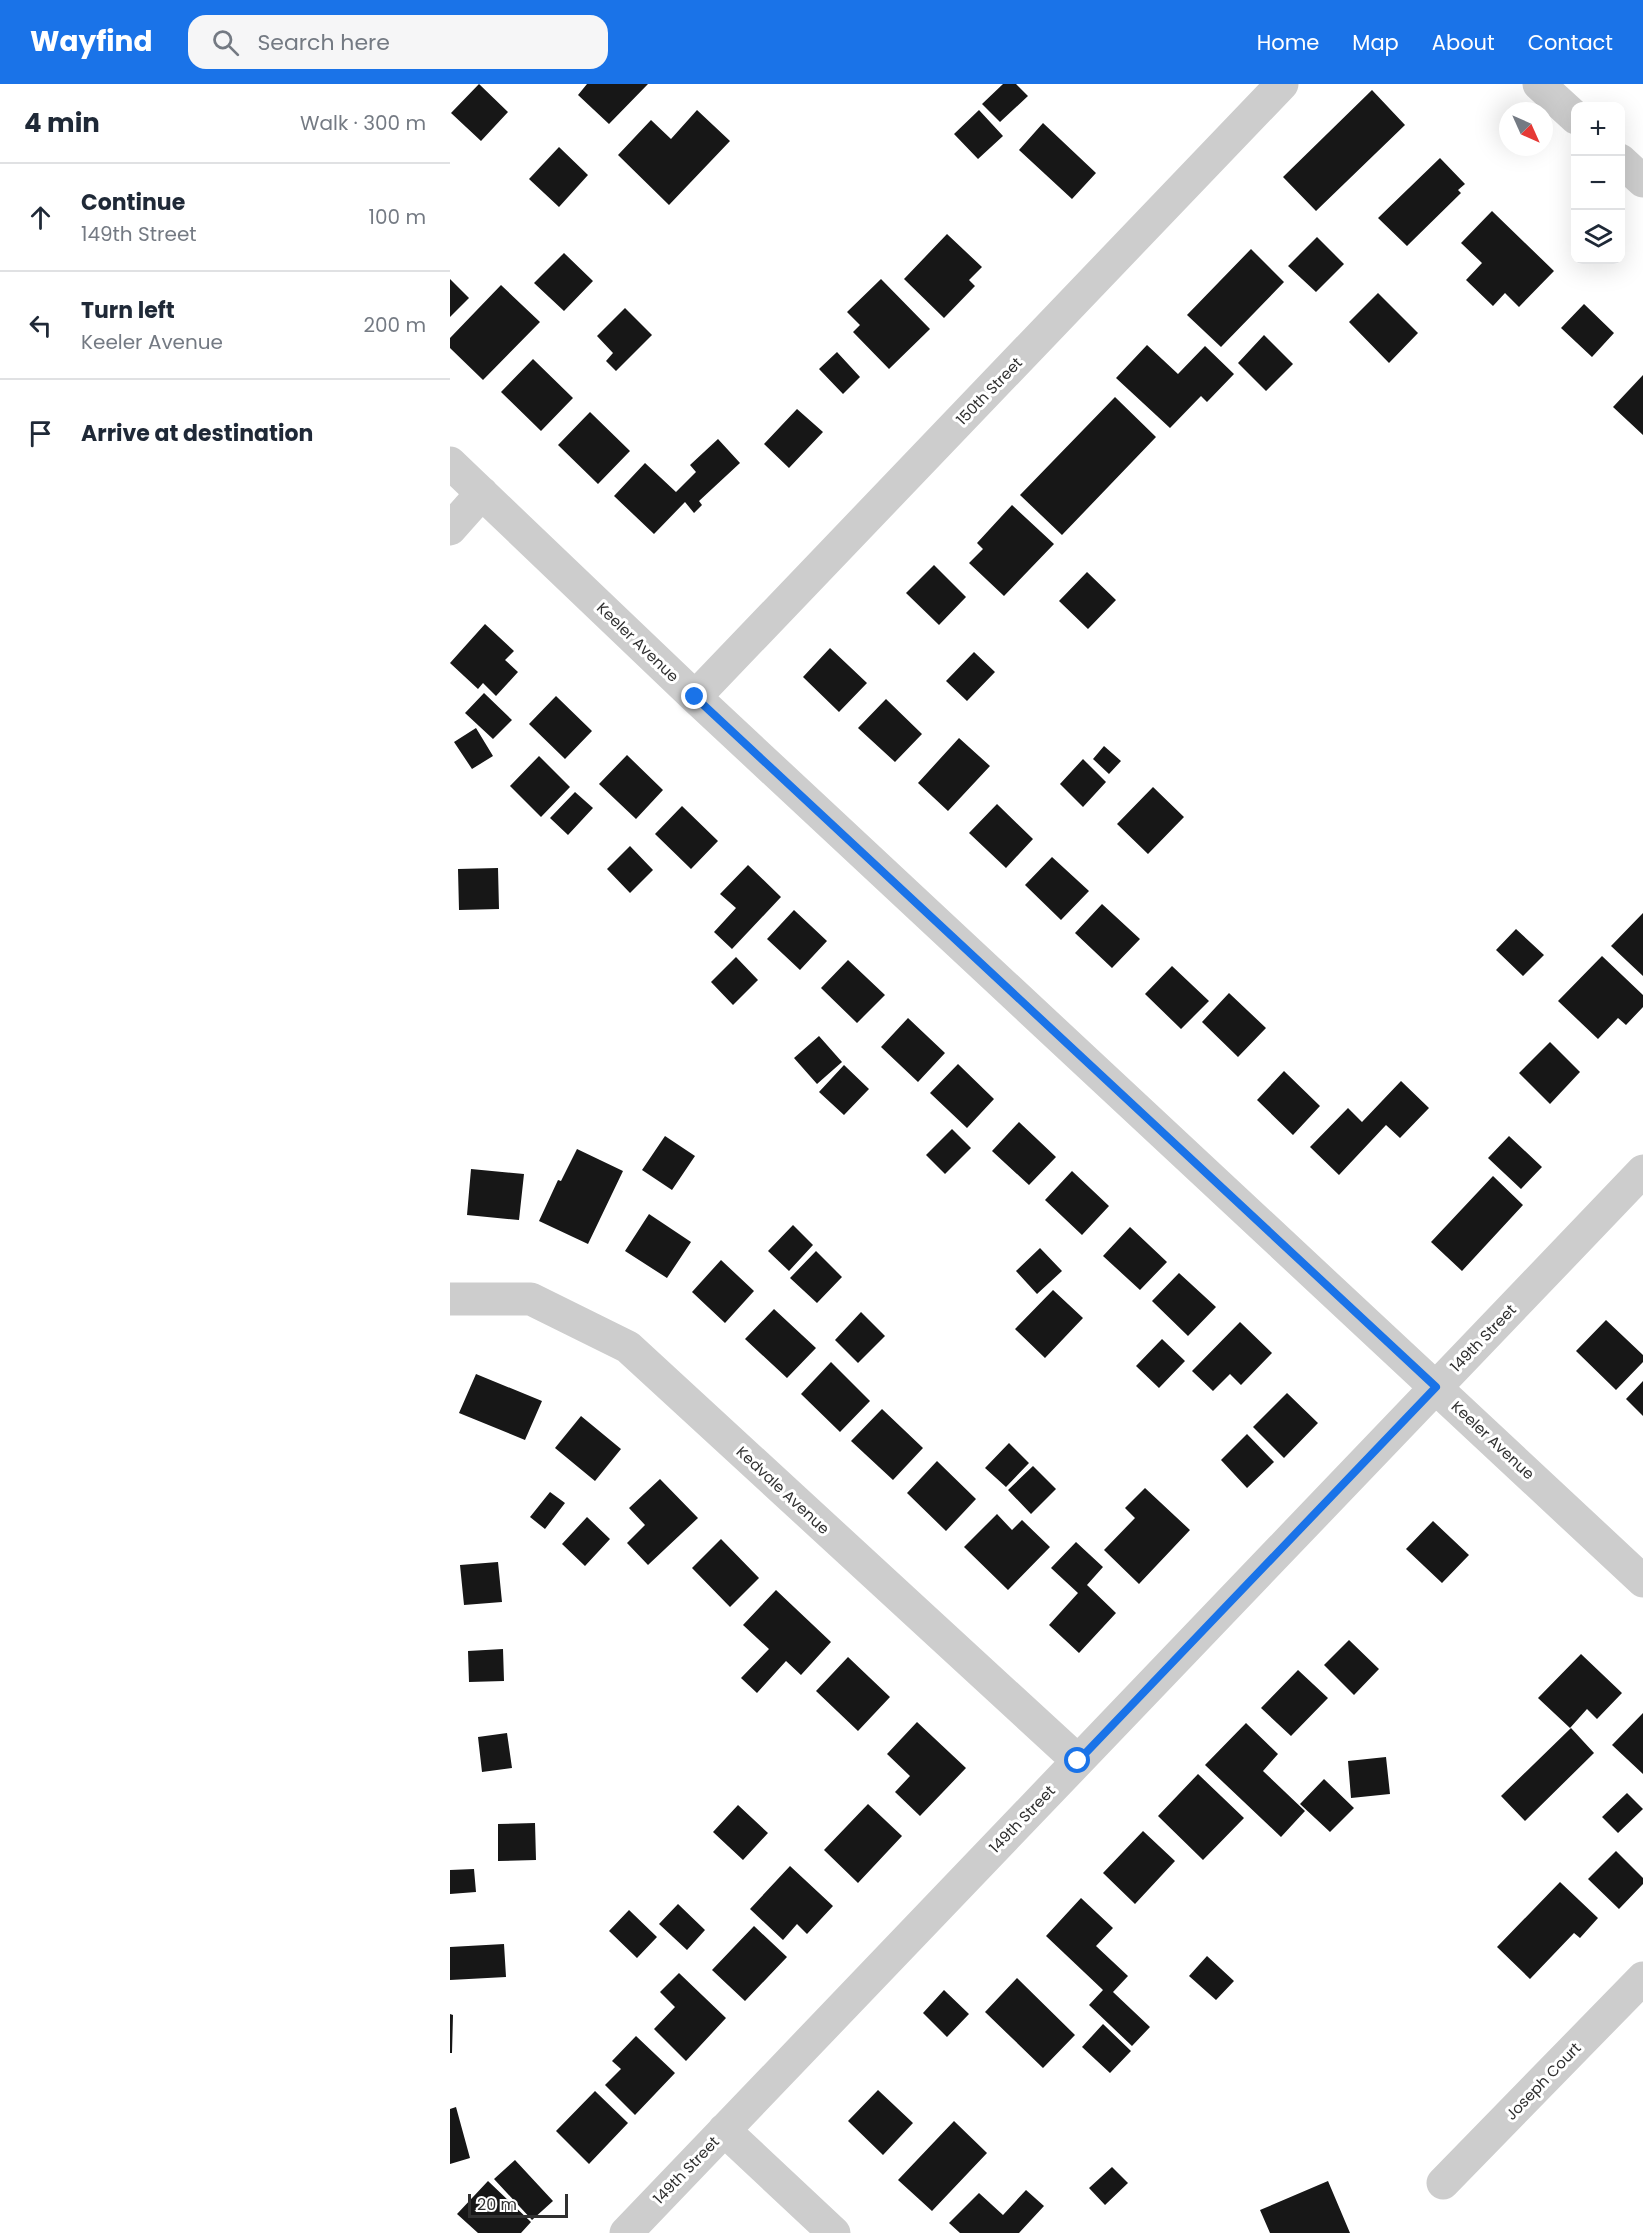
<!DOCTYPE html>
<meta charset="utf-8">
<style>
:root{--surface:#fff;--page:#f6f6f7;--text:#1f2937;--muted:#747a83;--line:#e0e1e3;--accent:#1a73e8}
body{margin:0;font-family:Poppins,sans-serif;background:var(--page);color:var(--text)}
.controls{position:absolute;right:18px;top:18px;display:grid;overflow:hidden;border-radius:12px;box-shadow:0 6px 24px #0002}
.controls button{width:54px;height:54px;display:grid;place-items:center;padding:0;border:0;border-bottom:2px solid var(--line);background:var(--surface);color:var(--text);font:30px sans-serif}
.compass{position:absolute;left:1049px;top:18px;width:54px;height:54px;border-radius:50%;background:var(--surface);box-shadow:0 6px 24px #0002;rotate:135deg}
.scale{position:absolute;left:18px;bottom:15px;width:100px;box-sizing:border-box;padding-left:6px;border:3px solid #303030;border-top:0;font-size:16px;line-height:21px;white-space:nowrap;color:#303030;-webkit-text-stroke:4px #fff;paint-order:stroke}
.stop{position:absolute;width:18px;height:18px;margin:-14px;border:4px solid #1a73e8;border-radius:50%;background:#fff}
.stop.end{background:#1a73e8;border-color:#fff;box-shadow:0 2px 6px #0008}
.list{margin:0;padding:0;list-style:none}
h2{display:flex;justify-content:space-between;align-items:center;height:78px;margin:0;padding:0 24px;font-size:26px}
h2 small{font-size:20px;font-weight:400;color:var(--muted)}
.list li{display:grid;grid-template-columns:39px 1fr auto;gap:18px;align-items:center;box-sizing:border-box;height:108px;padding:0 24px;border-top:2px solid var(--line)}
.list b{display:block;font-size:22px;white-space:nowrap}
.list p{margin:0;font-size:20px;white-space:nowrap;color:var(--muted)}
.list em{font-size:20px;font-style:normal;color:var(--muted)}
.icon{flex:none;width:33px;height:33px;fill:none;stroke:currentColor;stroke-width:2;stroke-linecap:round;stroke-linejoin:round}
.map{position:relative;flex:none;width:1193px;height:2149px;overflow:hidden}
header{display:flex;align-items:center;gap:36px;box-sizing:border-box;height:84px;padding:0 30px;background:var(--accent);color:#fff}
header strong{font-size:28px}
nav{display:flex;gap:33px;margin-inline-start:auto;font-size:21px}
.search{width:420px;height:54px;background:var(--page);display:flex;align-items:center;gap:15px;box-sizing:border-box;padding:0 21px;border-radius:18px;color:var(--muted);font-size:22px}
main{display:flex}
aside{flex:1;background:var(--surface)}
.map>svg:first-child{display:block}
.building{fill:#171717}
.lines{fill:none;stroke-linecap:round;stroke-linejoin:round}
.minor{stroke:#cdcdcd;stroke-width:33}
.route{stroke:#1a73e8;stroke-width:8}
.labels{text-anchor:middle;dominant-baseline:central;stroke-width:6;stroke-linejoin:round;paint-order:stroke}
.street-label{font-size:15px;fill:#303030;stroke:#fff}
</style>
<header>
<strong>Wayfind</strong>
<div class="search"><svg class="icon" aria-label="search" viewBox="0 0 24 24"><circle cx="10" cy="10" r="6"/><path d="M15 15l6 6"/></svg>Search here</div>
<nav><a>Home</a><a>Map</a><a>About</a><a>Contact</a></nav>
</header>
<main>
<aside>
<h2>4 min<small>Walk · 300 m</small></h2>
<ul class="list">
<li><svg class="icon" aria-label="ahead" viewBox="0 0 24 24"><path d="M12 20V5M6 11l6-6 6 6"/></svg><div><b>Continue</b><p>149th Street</p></div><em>100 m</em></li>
<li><svg class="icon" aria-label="left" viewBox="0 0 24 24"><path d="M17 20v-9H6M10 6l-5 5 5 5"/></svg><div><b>Turn left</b><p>Keeler Avenue</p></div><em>200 m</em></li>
<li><svg class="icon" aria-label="arrive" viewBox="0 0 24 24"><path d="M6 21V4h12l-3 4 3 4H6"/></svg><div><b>Arrive at destination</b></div></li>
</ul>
</aside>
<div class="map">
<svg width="1193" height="2149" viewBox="0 0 1193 2149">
<rect width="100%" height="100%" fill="#fff"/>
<path class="building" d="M29 0 58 28 31 57 1 29Z
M137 0H198L159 40 128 11Z
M553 0H566L578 12 550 38 532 20Z
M922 6 955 41 866 127 833 93Z
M247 26 280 57 219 121 168 71 201 36 221 55Z
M529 26 553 52 528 75 504 50Z
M593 39 646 89 622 115 569 66Z
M109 63 138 91 109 123 79 95Z
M990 74 1015 100 1008 106 1011 109 957 162 928 134Z
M1042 127 1104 187 1069 223 1055 209 1043 222 1016 196 1032 179 1011 159Z
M497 150 532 183 519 196 525 202 494 234 454 195Z
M867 153 894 180 866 208 838 182Z
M801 165 834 198 771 263 737 231Z
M114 169 143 197 114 227 84 199Z
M0 195 19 214 0 233Z
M431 195 480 245 439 285 403 248 410 241 397 228Z
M51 201 90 238 33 296 0 264V254Z
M928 209 968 249 939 279 899 238Z
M1134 220 1164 249 1142 273 1111 244Z
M175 224 202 251 166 287 156 277 163 269 147 252Z
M814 251 843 280 816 307 788 279Z
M697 261 728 290 755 262 784 290 757 318 751 312 720 344 666 294Z
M387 268 410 293 393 310 369 285Z
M83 275 123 314 91 347 51 308Z
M1193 291V351L1163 323Z
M665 313 706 353 612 451 570 411Z
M347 325 373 348 339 384 314 360Z
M140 328 180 367 148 400 108 361Z
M268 355 290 379 249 417 252 421 244 429 235 418 204 450 164 412 195 379 226 408 246 388 240 381Z
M562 421 604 460 554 512 519 479 533 465 527 459Z
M484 481 516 513 489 541 456 509Z
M637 488 666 516 638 545 609 517Z
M35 540 64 567 55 576 68 588 46 612 33 599 28 605 0 579Z
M380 564 417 599 389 628 353 593Z
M524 568 545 588 517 617 496 597Z
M34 609 62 636 43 655 15 629Z
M106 612 142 647 115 675 79 640Z
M436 615 472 650 445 678 408 644Z
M26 644 43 672 22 685 4 658Z
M509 654 540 682 498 727 468 699Z
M654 662 671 677 659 690 643 675Z
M177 671 213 706 186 735 149 700Z
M89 672 120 703 91 733 60 702Z
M633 675 656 698 633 723 610 700Z
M703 703 734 733 698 770 667 740Z
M125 708 143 724 118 751 100 734Z
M547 720 583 755 556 784 519 749Z
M232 722 268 757 241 785 205 750Z
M180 762 203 786 180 809 157 785Z
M602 773 639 807 611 836 575 801Z
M298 781 331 813 282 865 264 848 286 824 270 810Z
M48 784 49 825 9 826 8 785Z
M652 820 690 855 662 884 625 849Z
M344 826 377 857 350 886 317 855Z
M1193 829V892L1161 862Z
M1066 845 1094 871 1073 892 1046 866Z
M1152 872 1193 911V923L1176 941 1168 934 1148 955 1108 917Z
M286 873 308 896 283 921 261 898Z
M398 876 435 911 407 939 371 904Z
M722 882 759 917 731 945 695 910Z
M779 909 816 944 788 973 752 938Z
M458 934 495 969 468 998 431 963Z
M369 952 392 978 367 1000 344 974Z
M1100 958 1130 988 1100 1020 1069 989Z
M508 980 544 1015 517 1044 480 1009Z
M394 981 419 1005 394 1031 369 1008Z
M834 987 870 1022 843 1051 807 1016Z
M951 997 979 1024 950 1054 936 1041 889 1091 860 1063 898 1024 912 1038Z
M569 1038 606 1073 579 1101 542 1067Z
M502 1045 521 1064 495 1090 476 1071Z
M215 1052 245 1072 222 1106 192 1086Z
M1059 1052 1092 1083 1071 1105 1038 1074Z
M127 1065 173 1087 138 1160 89 1137 108 1096 111 1097Z
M21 1085 74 1090 69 1136 17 1131Z
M622 1087 659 1122 632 1151 595 1116Z
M1043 1092 1073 1121 1012 1187 981 1158Z
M199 1130 241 1158 217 1194 175 1167Z
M343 1141 363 1161 339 1187 318 1167Z
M680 1143 717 1178 690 1206 653 1172Z
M590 1164 612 1187 587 1210 566 1187Z
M366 1167 392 1193 367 1219 340 1194Z
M271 1176 304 1207 275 1239 242 1208Z
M729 1189 766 1223 738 1252 702 1217Z
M603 1206 633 1234 595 1274 565 1245Z
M324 1225 366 1264 337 1294 295 1255Z
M411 1228 435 1252 408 1279 385 1256Z
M1156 1236 1193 1271V1278L1166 1306 1126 1267Z
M790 1238 822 1269 791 1301 780 1290 763 1307 742 1287Z
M712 1255 735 1277 709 1304 686 1282Z
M381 1278 420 1317 390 1348 351 1310Z
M26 1290 92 1317 75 1356 9 1329Z
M1193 1297V1332L1176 1315Z
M837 1309 868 1339 834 1374 803 1343Z
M432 1325 473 1364 443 1396 401 1357Z
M131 1332 171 1365 145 1397 105 1364Z
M797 1350 824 1378 797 1404 771 1376Z
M559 1359 579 1379 556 1403 535 1384Z
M487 1377 526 1415 496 1447 457 1409Z
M583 1382 606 1405 581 1430 558 1406Z
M210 1395 248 1434 198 1481 177 1459 195 1441 179 1424Z
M695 1404 740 1446 689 1500 654 1466 685 1434 675 1424Z
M100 1408 115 1419 95 1445 80 1433Z
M547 1430 562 1446 572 1436 600 1463 558 1506 514 1463Z
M137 1433 160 1455 135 1482 112 1460Z
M983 1437 1019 1471 992 1499 956 1465Z
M271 1455 309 1494 280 1523 242 1484Z
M626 1458 653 1483 637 1501 666 1529 629 1569 599 1541 628 1509 601 1484Z
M48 1478 52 1518 14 1521 10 1481Z
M326 1506 381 1558 351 1591 336 1577 307 1609 291 1594 319 1565 293 1541Z
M899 1556 929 1585 904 1611 874 1581Z
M53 1565 54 1597 19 1598 18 1567Z
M1131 1570 1172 1609 1147 1635 1137 1625 1120 1644 1088 1614Z
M398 1573 440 1613 408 1647 366 1607Z
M848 1586 878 1614 841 1652 811 1624Z
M1193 1629V1690L1162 1661Z
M467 1638 516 1684 470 1732 445 1708 460 1692 437 1670Z
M796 1639 828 1670 813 1687 855 1727 831 1753 755 1681Z
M1121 1644 1144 1669 1075 1737 1051 1712Z
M57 1649 62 1684 32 1688 28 1653Z
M936 1673 940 1710 901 1714 898 1677Z
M748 1690 794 1734 753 1776 708 1732Z
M874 1695 904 1724 880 1748 850 1720Z
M1177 1709 1193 1725 1168 1749 1152 1733Z
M418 1720 452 1752 408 1799 374 1766Z
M288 1721 318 1749 293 1776 263 1748Z
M85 1739 86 1776 48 1777V1740Z
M693 1747 725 1777 685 1820 653 1789Z
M1166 1767 1193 1794V1800L1169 1825 1138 1795Z
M340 1782 383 1822 357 1850 347 1840 333 1856 300 1825Z
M24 1785 26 1808 0 1810V1786Z
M1110 1798 1148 1834 1130 1854 1124 1849 1080 1895 1047 1863Z
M631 1814 663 1844 646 1862 678 1892 663 1908 700 1943 682 1962 639 1921 653 1906 596 1852Z
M228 1820 255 1846 237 1866 209 1840Z
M179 1826 207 1853 187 1874 159 1847Z
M304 1842 337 1873 295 1917 262 1886Z
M54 1860 56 1893 0 1896V1863Z
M757 1872 784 1897 766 1916 739 1892Z
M229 1889 276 1934 236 1977 204 1945 225 1923 210 1908Z
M567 1894 625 1951 593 1984 535 1928Z
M494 1906 519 1930 497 1953 473 1929Z
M0 1930 3 1931 2 1969H0Z
M653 1940 681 1967 660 1989 632 1963Z
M186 1952 225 1989 185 2031 155 2001 171 1985 162 1977Z
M428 2006 463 2039 433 2071 398 2037Z
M145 2007 178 2039 139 2080 106 2047Z
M6 2023 20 2074 0 2080V2025Z
M504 2037 537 2069 482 2127 448 2096Z
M65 2076 103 2117 82 2136 44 2095Z
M662 2083 678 2099 655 2121 639 2104Z
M38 2097 81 2138 71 2149H28L7 2130Z
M878 2097 900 2149H820L810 2126Z
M576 2106 594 2122 569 2149H510L499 2139 529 2109 553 2131Z"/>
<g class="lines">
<path class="minor" d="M1089 0 1126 34
M1170 76 1193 97
M0 379 245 613 1193 1497
M0 445 32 409
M245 613 832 0
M0 1215H81L178 1263 628 1677
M274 2046 384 2149
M993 2099 1193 1894
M176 2149 1193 1087"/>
</g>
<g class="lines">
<path class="route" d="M245 613 986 1303 628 1677"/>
</g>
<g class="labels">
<g class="street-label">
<text transform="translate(539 307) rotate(-46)">150th Street</text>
<text transform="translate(188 558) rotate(44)">Keeler Avenue</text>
<text transform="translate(1033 1254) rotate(-46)">149th Street</text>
<text transform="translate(1043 1356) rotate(43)">Keeler Avenue</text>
<text transform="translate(333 1406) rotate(43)">Kedvale Avenue</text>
<text transform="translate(572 1735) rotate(-46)">149th Street</text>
<text transform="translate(1093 1997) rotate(-46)">Joseph Court</text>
<text transform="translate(236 2086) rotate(-46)">149th Street</text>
</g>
</g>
</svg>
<div class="controls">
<button>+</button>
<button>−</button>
<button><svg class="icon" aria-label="layers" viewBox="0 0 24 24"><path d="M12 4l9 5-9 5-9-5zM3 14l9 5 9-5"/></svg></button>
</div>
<svg class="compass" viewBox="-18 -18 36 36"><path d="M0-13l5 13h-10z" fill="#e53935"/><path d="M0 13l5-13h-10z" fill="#747a83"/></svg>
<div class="scale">20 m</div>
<div class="stop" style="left:628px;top:1677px"></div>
<div class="stop end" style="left:245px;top:613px"></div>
</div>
</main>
